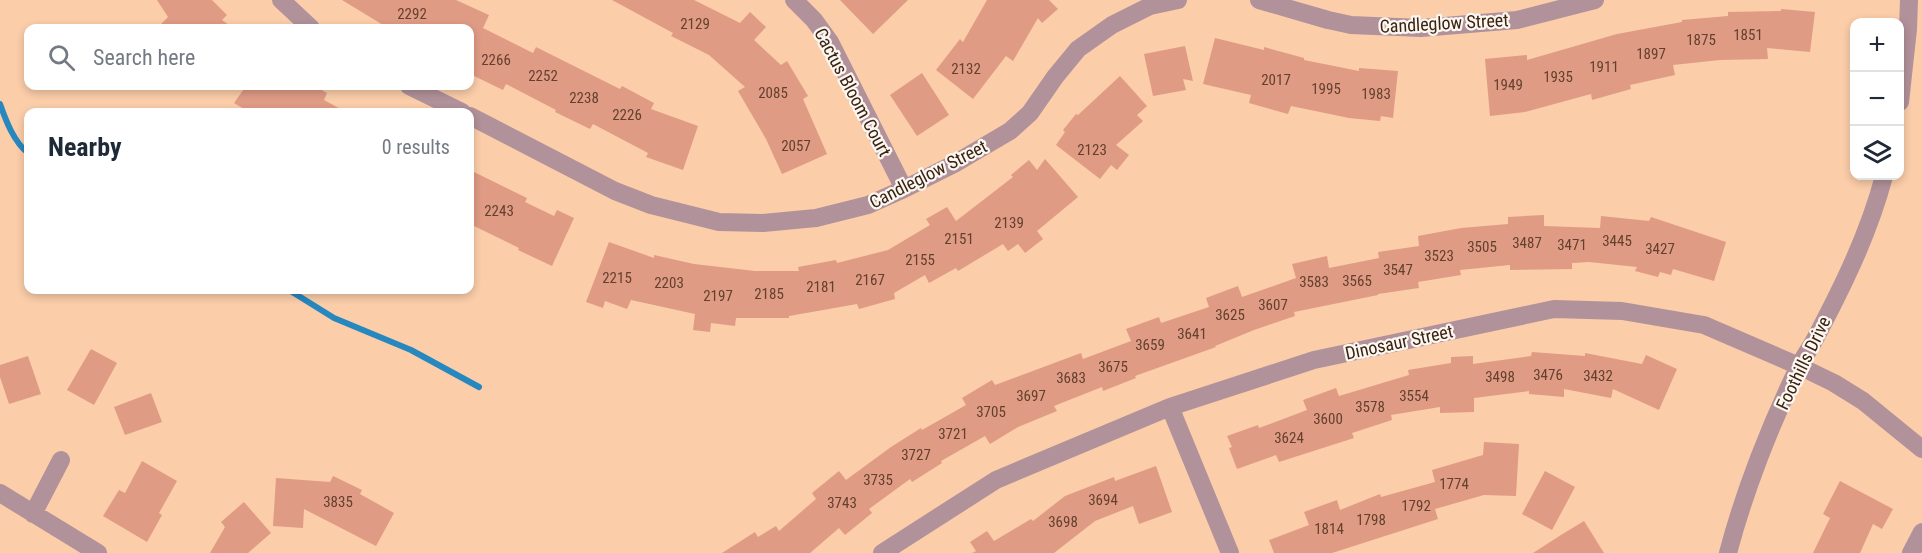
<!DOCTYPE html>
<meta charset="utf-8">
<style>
:root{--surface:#fff;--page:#f2f2f3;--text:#1f2937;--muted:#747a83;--line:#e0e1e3}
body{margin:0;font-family:"Roboto Condensed",sans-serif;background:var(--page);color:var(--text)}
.controls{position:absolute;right:18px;top:18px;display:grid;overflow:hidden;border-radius:12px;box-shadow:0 3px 9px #0003}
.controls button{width:54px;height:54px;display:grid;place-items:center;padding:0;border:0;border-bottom:2px solid var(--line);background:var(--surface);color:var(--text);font:30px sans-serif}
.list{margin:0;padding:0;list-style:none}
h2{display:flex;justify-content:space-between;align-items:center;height:78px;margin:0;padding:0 24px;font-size:26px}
h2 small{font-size:20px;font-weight:400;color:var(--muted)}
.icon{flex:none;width:33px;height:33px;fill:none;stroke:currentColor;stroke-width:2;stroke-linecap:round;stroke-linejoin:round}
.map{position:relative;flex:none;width:1922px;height:553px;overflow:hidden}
.search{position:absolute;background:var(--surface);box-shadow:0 3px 9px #0003;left:24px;top:24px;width:450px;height:66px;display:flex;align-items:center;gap:15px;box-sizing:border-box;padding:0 21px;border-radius:12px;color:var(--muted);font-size:22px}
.panel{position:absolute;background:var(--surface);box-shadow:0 3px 9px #0003;left:24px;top:108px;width:450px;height:186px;border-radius:12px}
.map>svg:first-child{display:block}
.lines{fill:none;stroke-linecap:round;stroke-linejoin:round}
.stream{stroke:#2688bf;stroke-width:6}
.building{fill:#e09b85}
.minor{stroke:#b1919a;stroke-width:18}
.labels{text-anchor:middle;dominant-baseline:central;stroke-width:4.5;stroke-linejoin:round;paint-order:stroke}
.number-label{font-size:15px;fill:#63412e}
.street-label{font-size:18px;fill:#392311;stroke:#fdf7f2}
</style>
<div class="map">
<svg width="1922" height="553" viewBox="0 0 1922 553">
<rect width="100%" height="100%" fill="#fbcda9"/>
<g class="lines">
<path class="stream" d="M0 104C6 121 14 142 28 153
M289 290 334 318 411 350 479 387"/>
</g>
<path class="building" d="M157 0H212L227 15 222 20 233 28H157L168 17Z
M342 0H456L489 15 483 28 533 53 536 47 620 89 622 86 654 103 651 109 698 126 683 170 646 157 648 153 593 124 590 129 555 112 556 110 506 84 503 90 470 74V28H388Z
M612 0H694L740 23 750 12 766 27 754 40 781 65 787 61 808 96 803 99 827 154 782 174 766 139 738 91 745 87 709 55 671 36 673 33Z
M840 0H908L873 34Z
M987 0H1049L1058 9 1042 23 1038 18 1013 61 1006 56 973 99 936 70 960 39 963 42Z
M1781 9 1815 12 1810 52 1767 48 1768 59 1720 60 1673 65 1675 75 1630 85 1631 89 1592 100 1591 94 1525 112 1490 116 1485 59 1527 55V60L1617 34 1682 22V20L1728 16V12L1781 11Z
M1215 38 1264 50V47L1304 58V60L1359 71V68L1398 71 1393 118 1381 116 1380 121 1349 118 1291 106 1288 114 1249 103 1251 95 1203 84Z
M1185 46 1193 81 1183 79 1186 90 1153 96 1144 54Z
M922 73 949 115 917 136 890 95Z
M1120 76 1147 106 1137 115 1143 121 1116 145 1129 155 1117 170 1111 165 1100 179 1056 145 1065 132 1063 130 1076 114 1078 115Z
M246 86H314L327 93 324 100 346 112H249L234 103Z
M1045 159 1078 197 1037 231 1043 239 1025 253 1018 244 1008 251 1003 244 958 271 956 268 929 283 925 275 894 293 895 299 859 309 857 304 789 316V318H736L735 326 711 323 710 332 693 330 695 314 631 300 627 309 605 301 603 308 586 302 609 242 654 258V255L694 264 755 271H799L798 267 836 260 837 263 888 250 930 225 926 219 947 207 956 221 1013 177 1011 175 1029 160 1037 170Z
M470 170 527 198 525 202 554 216 557 210 574 218 552 266 518 250 519 248 470 224Z
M1544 215V226L1600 228 1601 216 1649 221 1651 217 1726 242 1714 281 1673 269 1671 275 1660 272 1658 277 1635 271 1637 267 1589 262 1572 263V269L1510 270V265L1460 270 1461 275 1418 282 1419 288 1378 294V295L1294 312 1295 316 1254 330 1215 346 1216 347 1135 376 1136 378 1103 391 1102 387 1054 406 1057 411 1018 427 990 444 985 436 941 461 942 463 912 482 910 479 869 509 872 513 845 535 839 528 810 553H722L755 532 758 537 776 526 779 531 816 499 812 493 839 471 846 480 891 447 921 428 922 430 966 405 962 398 992 380 995 385 1081 353 1083 359 1131 341 1126 329 1159 317 1161 323 1209 307 1206 298 1238 286 1242 297 1296 278 1292 264 1327 256 1329 268 1379 258 1378 252 1419 246 1418 236 1461 228 1508 224V217Z
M91 349 117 363 94 405 67 390Z
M1532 352 1585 356V353L1642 364 1646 355 1677 369 1659 410 1613 389 1611 398 1564 389V397L1529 394V391L1474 398V412L1440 413V407L1391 415 1392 420 1352 433 1354 438 1279 462 1276 455 1237 469 1229 448 1232 447 1227 436 1258 425 1259 428 1307 410 1303 400 1336 388 1339 396 1409 375 1408 370 1451 363V357L1473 356V364L1531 356Z
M28 356 41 394 9 404 0 377V365Z
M151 393 162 422 125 435 114 407Z
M1484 442 1519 444 1516 496 1484 495 1435 509 1438 519 1332 553H1274L1269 540 1309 525 1304 512 1337 500 1340 510 1380 494 1381 497 1435 482 1432 470 1483 455Z
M142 461 177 481 159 513 162 515 147 542 103 516 119 490 125 493Z
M1156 466 1172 512 1139 524 1133 506 1095 521 1054 553H972L976 551 970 542 987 531 994 541 1031 519 1033 521 1065 496 1114 477 1115 481Z
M1545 471 1575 487 1552 530 1522 514Z
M333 476 362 490 360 494 394 513 376 546 304 509 303 528 273 526 276 478 330 482Z
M1840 481 1893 509 1882 529 1873 524 1860 553H1813L1830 518 1823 514Z
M244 502 271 533 248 553H210L225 527 221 522Z
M1584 521 1604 553H1533L1561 535Z"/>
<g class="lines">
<path class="minor" d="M281 0 311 28
M794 0 814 20 830 42 904 189
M1259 0 1328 20 1351 25 1421 28 1517 20 1595 0
M409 86 462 112
M1900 102 1908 29 1909 0
M470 116 615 191 651 205 719 222 763 223 816 218 868 205 904 189 954 164 1010 131 1030 113 1055 77 1078 49 1112 25 1150 6 1178 0
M1170 407 1230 553
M0 493 98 553
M33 514 61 460
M882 553 996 480 1170 407 1314 360 1554 309 1622 311 1704 325 1799 366 1834 383 1863 401 1922 449
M1728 553C1744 492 1771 423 1799 366 1804 357 1810 348 1815 339 1843 286 1869 233 1884 176
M1911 553 1922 532"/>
</g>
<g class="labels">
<g class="number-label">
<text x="412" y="14">2292</text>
<text x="695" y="24">2129</text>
<text x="1748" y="35">1851</text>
<text x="1701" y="40">1875</text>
<text x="1651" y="54">1897</text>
<text x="496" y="60">2266</text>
<text x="1604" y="67">1911</text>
<text x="966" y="69">2132</text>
<text x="543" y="76">2252</text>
<text x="1558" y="77">1935</text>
<text x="1276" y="80">2017</text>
<text x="1508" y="85">1949</text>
<text x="1326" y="89">1995</text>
<text x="773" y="93">2085</text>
<text x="1376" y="94">1983</text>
<text x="584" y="98">2238</text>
<text x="627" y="115">2226</text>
<text x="796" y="146">2057</text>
<text x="1092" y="150">2123</text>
<text x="499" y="211">2243</text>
<text x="1009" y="223">2139</text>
<text x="959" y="239">2151</text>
<text x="1617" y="241">3445</text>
<text x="1527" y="243">3487</text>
<text x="1572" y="245">3471</text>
<text x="1482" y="247">3505</text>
<text x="1660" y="249">3427</text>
<text x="1439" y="256">3523</text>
<text x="920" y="260">2155</text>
<text x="1398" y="270">3547</text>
<text x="617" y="278">2215</text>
<text x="870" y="280">2167</text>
<text x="1357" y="281">3565</text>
<text x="1314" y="282">3583</text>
<text x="669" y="283">2203</text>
<text x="821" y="287">2181</text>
<text x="769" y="294">2185</text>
<text x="718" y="296">2197</text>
<text x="1273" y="305">3607</text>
<text x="1230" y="315">3625</text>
<text x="1192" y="334">3641</text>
<text x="1150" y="345">3659</text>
<text x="1113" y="367">3675</text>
<text x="1548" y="375">3476</text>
<text x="1598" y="376">3432</text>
<text x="1500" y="377">3498</text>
<text x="1071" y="378">3683</text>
<text x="1031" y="396">3697</text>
<text x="1414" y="396">3554</text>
<text x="1370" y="407">3578</text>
<text x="991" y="412">3705</text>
<text x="1328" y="419">3600</text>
<text x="953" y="434">3721</text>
<text x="1289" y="438">3624</text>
<text x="916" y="455">3727</text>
<text x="878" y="480">3735</text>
<text x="1454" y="484">1774</text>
<text x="1103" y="500">3694</text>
<text x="338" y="502">3835</text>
<text x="842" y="503">3743</text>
<text x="1416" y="506">1792</text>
<text x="1371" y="520">1798</text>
<text x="1063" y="522">3698</text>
<text x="1329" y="529">1814</text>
</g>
<g class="street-label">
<text transform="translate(1444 23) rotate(-3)">Candleglow Street</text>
<text transform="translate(853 92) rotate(62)">Cactus Bloom Court</text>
<text transform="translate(928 174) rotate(-27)">Candleglow Street</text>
<text transform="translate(1399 342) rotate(-12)">Dinosaur Street</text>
<text transform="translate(1803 363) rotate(-64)">Foothills Drive</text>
</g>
</g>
</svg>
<div class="controls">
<button>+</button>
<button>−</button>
<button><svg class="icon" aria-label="layers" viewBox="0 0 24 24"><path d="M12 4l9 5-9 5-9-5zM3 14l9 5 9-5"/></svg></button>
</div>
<div class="search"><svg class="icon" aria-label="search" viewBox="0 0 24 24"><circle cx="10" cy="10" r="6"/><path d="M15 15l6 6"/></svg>Search here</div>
<section class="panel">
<h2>Nearby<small>0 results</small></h2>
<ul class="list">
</ul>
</section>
</div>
